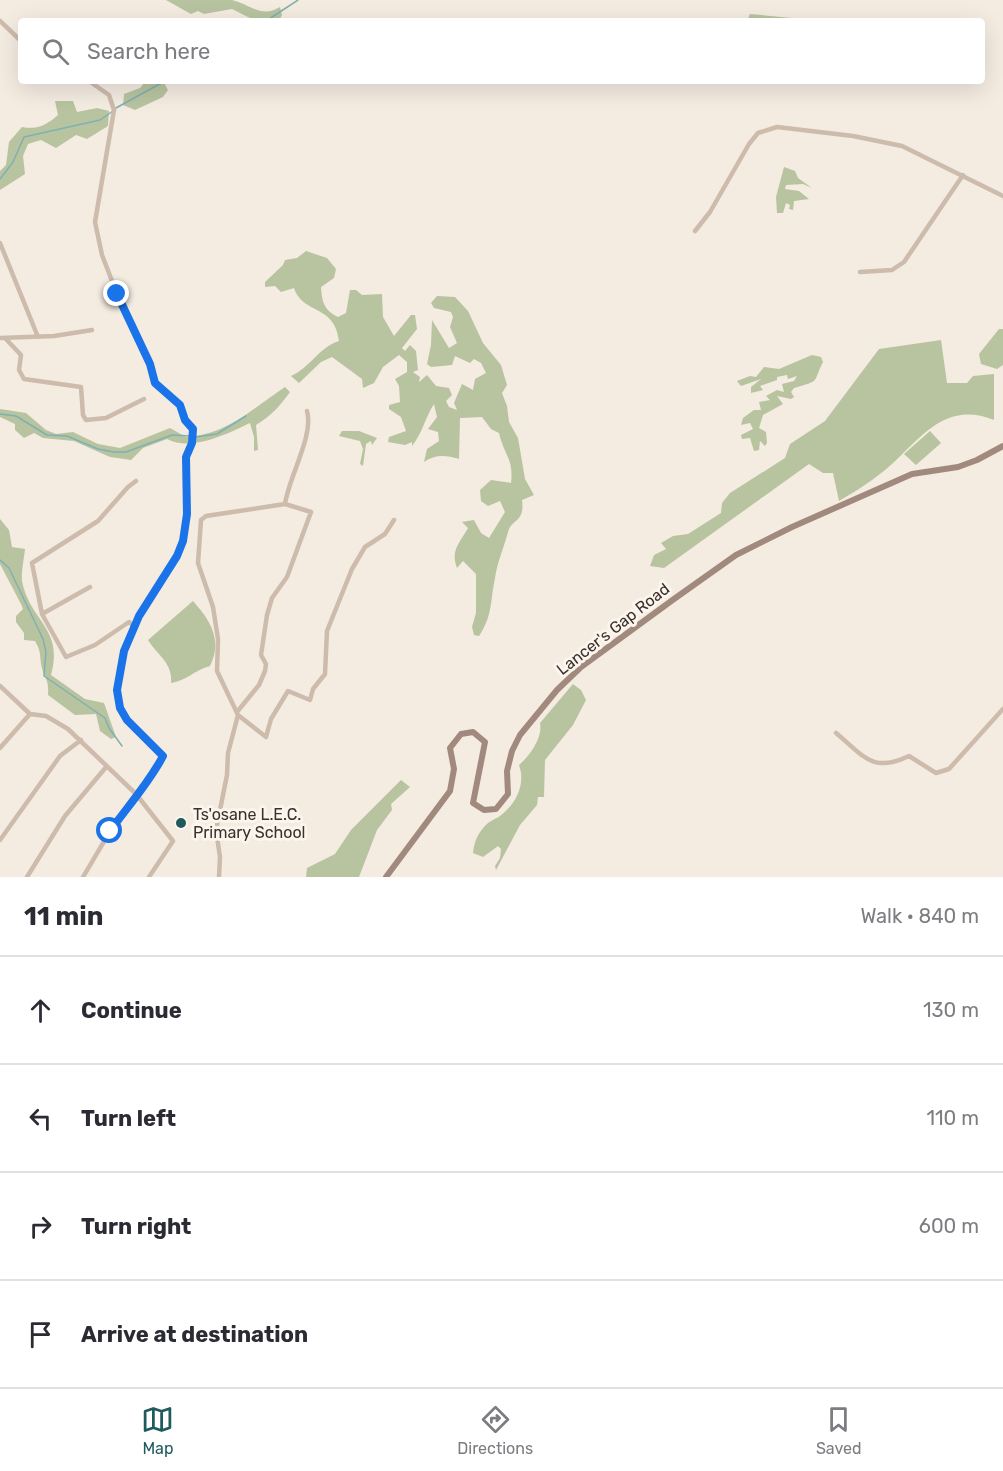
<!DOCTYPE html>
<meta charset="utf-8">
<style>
:root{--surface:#fff;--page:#f2f2f3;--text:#2b2b33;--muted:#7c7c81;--line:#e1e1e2;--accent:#1f5a5e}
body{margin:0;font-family:Rubik,sans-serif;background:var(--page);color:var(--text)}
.stop{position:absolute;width:18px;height:18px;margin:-14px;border:4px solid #1a73e8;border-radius:50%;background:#fff}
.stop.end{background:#1a73e8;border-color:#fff;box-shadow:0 2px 6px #0008}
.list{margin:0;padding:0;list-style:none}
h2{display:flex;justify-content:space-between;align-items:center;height:78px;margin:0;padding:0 24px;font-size:26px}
h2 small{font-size:20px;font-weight:400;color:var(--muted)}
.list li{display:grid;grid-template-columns:39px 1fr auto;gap:18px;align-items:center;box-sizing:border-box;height:108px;padding:0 24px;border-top:2px solid var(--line)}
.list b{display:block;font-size:22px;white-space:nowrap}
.list em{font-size:20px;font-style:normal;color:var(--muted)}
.icon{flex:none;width:33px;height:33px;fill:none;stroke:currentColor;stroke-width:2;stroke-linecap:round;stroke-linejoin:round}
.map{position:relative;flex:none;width:1003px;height:877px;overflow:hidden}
.search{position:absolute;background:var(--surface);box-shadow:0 6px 24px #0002;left:18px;right:18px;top:18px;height:66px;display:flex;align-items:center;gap:15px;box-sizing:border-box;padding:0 21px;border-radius:6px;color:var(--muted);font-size:22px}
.sheet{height:510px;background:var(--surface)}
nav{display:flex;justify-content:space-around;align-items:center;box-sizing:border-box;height:84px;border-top:2px solid var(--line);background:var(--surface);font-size:16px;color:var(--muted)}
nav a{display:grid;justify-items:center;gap:3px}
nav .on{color:var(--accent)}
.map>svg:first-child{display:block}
.green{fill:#b8c4a0}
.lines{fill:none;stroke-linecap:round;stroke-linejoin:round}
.stream{stroke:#7fb0b2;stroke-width:1.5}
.street{stroke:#cdbbac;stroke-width:4.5}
.secondary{stroke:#a18a7d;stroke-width:6}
.route{stroke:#1a73e8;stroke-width:8}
.poi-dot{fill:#1f5a5e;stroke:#fbf5ee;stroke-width:2}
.labels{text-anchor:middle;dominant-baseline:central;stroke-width:6;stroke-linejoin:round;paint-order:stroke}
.street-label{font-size:16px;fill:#3b302b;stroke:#fbf5ee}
.poi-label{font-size:16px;fill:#3b302b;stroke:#fbf5ee;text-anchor:start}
</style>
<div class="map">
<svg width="1003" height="877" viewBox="0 0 1003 877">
<rect width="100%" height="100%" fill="#f4ebe1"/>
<path class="green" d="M166 0C187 0 212 0 232 0 250 4 261 19 280 7L282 15 279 21H256L232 9 204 14 198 11 191 14Z
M750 14 824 21H747Z
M146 81H163L168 90 163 97 135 110 123 105 124 94 140 88Z
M55 101H73L77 112 97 108 109 111 108 126 87 139 76 135 56 148 41 140 28 144 23 156 25 174 0 190V171L6 165 9 142 22 127C37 130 47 125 58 115Z
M784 167 795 171 798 178 812 188 803 184 786 185 785 189 799 191 809 199 794 201 793 210 789 209 790 205 786 203 783 213H777L776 197Z
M306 251 327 258 336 269 334 278 321 287C322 302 324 310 338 317L346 313 350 290H356L362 295 382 294 383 317 394 336 411 315H415L417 329 402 348 405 351 410 345 416 351 418 370 413 372 420 377 419 382 427 375 436 386 449 388 452 395 446 401 449 407 457 410 454 403 462 384 473 390 475 379 486 373 481 363 474 359 470 363 455 356 452 365 431 367 427 364 431 345 432 320 449 348 457 343 450 327 453 317 451 312 434 308 431 303 437 296 455 297 468 311 483 343 501 365 507 385 502 393 507 406 509 422 518 438 525 479 534 495 522 500C525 523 512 518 508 532 504 547 497 563 495 578 490 601 493 615 479 636L474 635 472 627 476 613V574L463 561 457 568C450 550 460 543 468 528L462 522 474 520 481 533 489 538 505 512 500 501 488 506 481 501 480 490 491 480 511 483C514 459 504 455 499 433L491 429 482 417 460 418 459 459C446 455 435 454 424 462L427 449 439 441 438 432 428 429 437 417 434 404C425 418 422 434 412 446V442L405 445 388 442 389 437 406 431 401 417 389 409V405L400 402 399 386 395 379 407 372V362L399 355 383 367 374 383 363 388 362 379 332 357 321 362 299 383 291 376C310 368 319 347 339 341 335 304 303 315 294 288L281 292 275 286 265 287V282L283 265 285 260 297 258Z
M999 329H1003V365L997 369 981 364 979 354Z
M941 340 947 383H967L973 376 994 374V420C947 401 923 435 892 464 875 479 858 490 839 501L833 473H823L809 464 664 568 650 566 654 555 666 549 661 543 673 536 688 534 721 513 722 503 730 493 785 458 790 444 825 421 879 349Z
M812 355 821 357 823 362C812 384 821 380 794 388L791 392 794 397 791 399 777 396 783 404 763 415 759 428 766 432 767 443 765 446 760 441 759 450 754 451 750 438 742 439 741 435 753 429 750 423 741 425 743 418 754 410H761L759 402 770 400 766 396 777 390 784 392 782 384 794 381 797 376 788 379 787 375 777 377V380L760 386 763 390 751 393V387L761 379 741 386 737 381 750 376 756 377 764 367 779 369Z
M285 387 290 392C280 406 271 416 256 425L258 450 254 451V437L250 423C227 434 191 452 167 439L143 448 131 460 110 457 74 441 43 438 34 433 24 438 15 430V424L0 417V409L26 413 46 430 56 434 73 432 98 444 120 448 170 428 186 437C227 435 253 408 285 387Z
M342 431H359L377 438 372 445 371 441 366 444 363 466 360 464 363 449 360 441 339 436Z
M930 431 941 443 916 465 904 454Z
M0 519 9 530 12 547 25 549C24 559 21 572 22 581 30 622 64 628 51 675L85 699 104 703 116 737 111 739 100 731 96 714 75 715 48 695C49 677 45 681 42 668 39 655 42 653 35 641L24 640V633L16 622V616L23 609 21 604 0 564Z
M193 601C210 620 223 640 210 666 195 670 186 681 171 683 173 663 158 656 148 640Z
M573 684 581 690 586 700 573 725 545 760 544 797H538L537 805 520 825 496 870 495 866 500 858 501 849 498 846 483 857 473 853C474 843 477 835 484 827 488 822 495 819 500 816 516 804 526 784 519 765 530 756 543 737 540 723Z
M401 780 410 787 391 804 392 810 377 830 359 877H306L307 868 335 854 351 830Z"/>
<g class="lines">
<path class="stream" d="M266 21 298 0
M116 108 165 81
M0 179 13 162 24 137 100 120 113 111
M0 414 16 416 47 435 67 436 98 449 114 452H126L172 435 191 436
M196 437 217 434 246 416
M0 560 9 568 43 639 46 652 44 676 105 718 109 728 122 746"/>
<path class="street" d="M0 21 21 41
M695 231 710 212 749 144 758 133 777 127 853 136 902 146 1003 196
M0 243 38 337
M860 272 892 270 904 262 963 175
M0 338 54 336 92 330
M6 339 21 355 19 370 24 379 81 387 83 415 86 420 106 418 144 399
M42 614 90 587
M135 627 129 622 95 645 66 657 42 614 32 563 98 521 128 487 136 481
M0 686 30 714 46 716 68 729 136 794 173 841 149 877
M237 712 259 685 265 671 266 664 261 655 267 615 272 598 287 577 311 512 285 504C289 476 314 436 307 411
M238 715 266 737 271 719 288 691 310 700 313 689 325 674 327 631 352 569 365 547 385 534 394 520
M836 733C863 755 872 774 909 756L936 773 949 769 1003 709
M0 748 30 714
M0 840 60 756 81 740
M27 877 65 816 107 766
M83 877C100 849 115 820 136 794 146 781 155 771 163 756L127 720 120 708 117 691 124 651 139 616 177 556 183 541 187 514 185 457 192 443 193 430 185 420 180 405 155 383 151 364 124 312 102 255 95 222 114 110 109 95 89 81
M219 877 220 857 216 830 227 775 228 753 238 715 217 671 218 639 213 607 198 563 201 520 206 516 285 504"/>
<path class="secondary" d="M386 877 450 791 454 769 450 748 461 734 473 732 485 742 473 803 484 810 496 809 508 794 507 771 512 751 520 735 557 690 581 667 674 599 736 555 792 527 912 474 958 467 977 460 1003 446"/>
</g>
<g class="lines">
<path class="route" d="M110 831C128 806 149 783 163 756L127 720 120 708 117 690 124 651 139 616 177 556 183 541 187 514 186 457 192 443 193 429 185 420 180 405 155 383 150 364 117 294"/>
</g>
<circle class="poi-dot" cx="181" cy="823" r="6"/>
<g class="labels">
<g class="street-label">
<text transform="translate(613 629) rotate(-38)">Lancer's Gap Road</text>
</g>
<g class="poi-label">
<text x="193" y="814">Ts'osane L.E.C.<tspan x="193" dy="18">Primary School</tspan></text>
</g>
</g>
</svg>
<div class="stop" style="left:110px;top:831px"></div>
<div class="stop end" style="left:117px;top:294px"></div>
<div class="search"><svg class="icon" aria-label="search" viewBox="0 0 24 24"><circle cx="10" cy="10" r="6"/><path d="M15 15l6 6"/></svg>Search here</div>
</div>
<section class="sheet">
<h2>11 min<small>Walk · 840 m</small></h2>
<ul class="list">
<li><svg class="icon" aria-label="ahead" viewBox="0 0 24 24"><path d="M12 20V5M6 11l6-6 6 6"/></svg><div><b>Continue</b></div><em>130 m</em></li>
<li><svg class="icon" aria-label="left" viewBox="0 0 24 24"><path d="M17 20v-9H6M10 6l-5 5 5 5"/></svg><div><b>Turn left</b></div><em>110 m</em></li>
<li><svg class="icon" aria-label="right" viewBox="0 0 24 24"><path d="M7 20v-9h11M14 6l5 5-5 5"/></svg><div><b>Turn right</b></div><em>600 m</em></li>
<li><svg class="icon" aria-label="arrive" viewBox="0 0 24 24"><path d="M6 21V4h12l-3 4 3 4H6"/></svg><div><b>Arrive at destination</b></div></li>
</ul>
</section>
<nav>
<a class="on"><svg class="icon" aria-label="map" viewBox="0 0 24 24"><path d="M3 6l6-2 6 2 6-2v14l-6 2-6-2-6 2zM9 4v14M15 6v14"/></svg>Map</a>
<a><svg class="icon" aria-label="directions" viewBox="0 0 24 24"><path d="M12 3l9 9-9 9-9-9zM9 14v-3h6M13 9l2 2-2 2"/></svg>Directions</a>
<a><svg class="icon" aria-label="saved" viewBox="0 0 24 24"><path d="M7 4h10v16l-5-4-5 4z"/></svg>Saved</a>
</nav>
